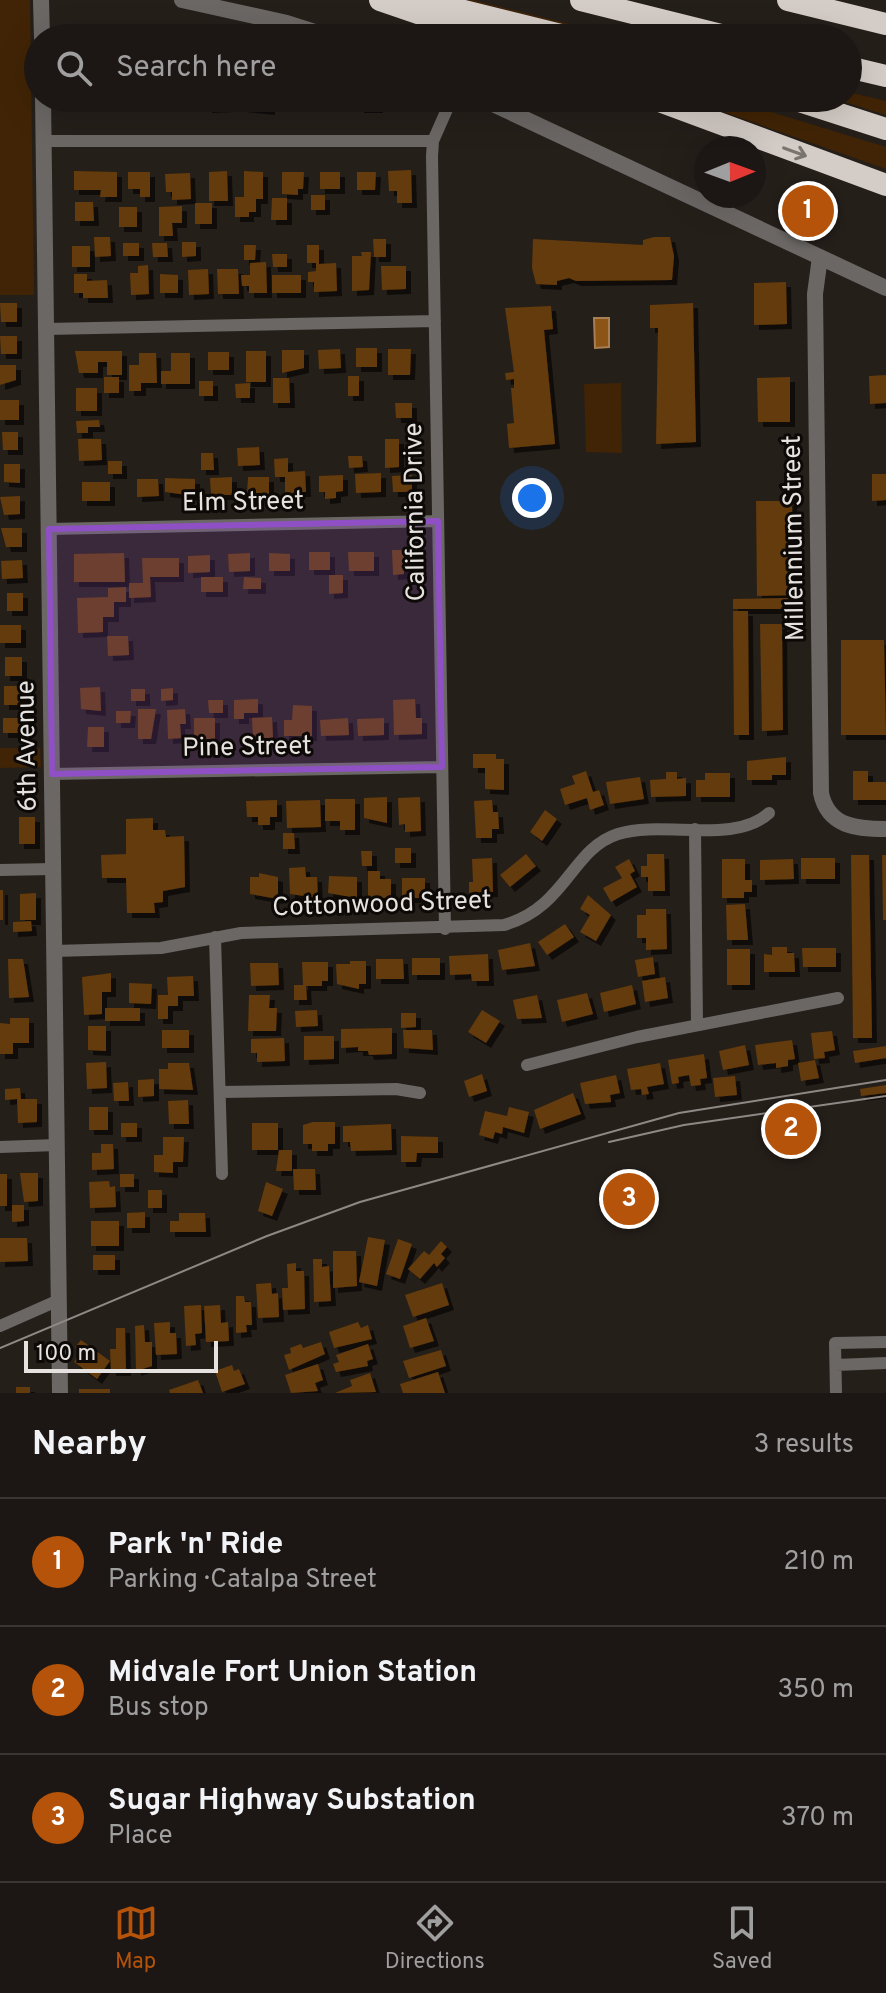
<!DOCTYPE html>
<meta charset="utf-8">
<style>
:root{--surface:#1c1714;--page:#292422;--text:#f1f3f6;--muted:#a09fa0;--line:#3a3634;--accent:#b45309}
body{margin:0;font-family:Overpass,sans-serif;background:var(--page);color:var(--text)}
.compass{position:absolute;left:694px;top:136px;width:72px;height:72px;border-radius:50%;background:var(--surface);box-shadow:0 8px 32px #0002;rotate:89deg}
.scale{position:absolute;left:24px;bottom:20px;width:194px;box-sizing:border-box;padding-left:8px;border:4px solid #e6e2df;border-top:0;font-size:22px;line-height:28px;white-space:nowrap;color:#e6e2df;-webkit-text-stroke:6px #0c0907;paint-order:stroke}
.you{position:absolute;left:532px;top:498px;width:28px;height:28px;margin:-20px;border:6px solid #fff;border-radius:50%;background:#1a73e8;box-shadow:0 0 0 12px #1a73e833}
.badge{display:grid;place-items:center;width:52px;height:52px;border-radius:50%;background:var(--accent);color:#fff;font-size:26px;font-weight:700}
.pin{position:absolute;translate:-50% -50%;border:4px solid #fff;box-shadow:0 2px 8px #0006}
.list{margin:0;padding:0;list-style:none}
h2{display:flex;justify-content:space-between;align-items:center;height:104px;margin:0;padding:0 32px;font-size:34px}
h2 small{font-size:26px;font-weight:400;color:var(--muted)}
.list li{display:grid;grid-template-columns:52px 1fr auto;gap:24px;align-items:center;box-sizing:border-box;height:128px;padding:0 32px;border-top:2px solid var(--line)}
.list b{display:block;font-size:30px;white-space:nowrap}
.list p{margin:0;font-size:26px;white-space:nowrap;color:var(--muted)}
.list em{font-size:26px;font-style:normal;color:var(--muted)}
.icon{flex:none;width:44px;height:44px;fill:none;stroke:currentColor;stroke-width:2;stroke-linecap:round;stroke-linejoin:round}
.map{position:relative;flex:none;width:886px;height:1393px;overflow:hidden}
.search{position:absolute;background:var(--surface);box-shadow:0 8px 32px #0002;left:24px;right:24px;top:24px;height:88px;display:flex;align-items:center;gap:20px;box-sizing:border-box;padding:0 28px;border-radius:44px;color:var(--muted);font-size:30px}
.sheet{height:488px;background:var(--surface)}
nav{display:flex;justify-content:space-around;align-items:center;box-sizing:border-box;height:112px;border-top:2px solid var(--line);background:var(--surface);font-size:22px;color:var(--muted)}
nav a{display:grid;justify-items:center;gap:4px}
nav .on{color:var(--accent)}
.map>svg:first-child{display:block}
.green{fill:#412405}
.water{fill:#8c5416;stroke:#a77f52;stroke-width:2}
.building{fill:#643a0a;filter:url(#shadow)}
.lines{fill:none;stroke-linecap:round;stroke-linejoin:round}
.minor{stroke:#6a6765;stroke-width:12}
.tertiary{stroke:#6a6765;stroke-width:16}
.motorway{stroke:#d4ccc6;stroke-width:22}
.tram{stroke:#8e8985;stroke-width:2}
.oneway{stroke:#7a7470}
.marked{fill:#9050c5;fill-opacity:0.2;stroke:#9050c5;stroke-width:6;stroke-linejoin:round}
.labels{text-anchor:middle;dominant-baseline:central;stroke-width:6;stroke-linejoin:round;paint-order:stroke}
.street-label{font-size:26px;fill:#e6e2df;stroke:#0c0907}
</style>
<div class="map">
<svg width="886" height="1393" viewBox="0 0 886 1393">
<defs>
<filter id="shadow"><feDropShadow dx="5" dy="5" stdDeviation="0" flood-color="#0009"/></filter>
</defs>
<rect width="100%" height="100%" fill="#251f1a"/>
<path class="green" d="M0 0H30L34 295H0Z
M467 0H473L626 38H619Z
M848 92 886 101V115L832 98H848Z
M684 98H725L886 147V169Z
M621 383 622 453 586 452 584 384Z
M0 748H40L41 767 0 768Z"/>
<path class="water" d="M594 318H609V347L595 348Z"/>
<path class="building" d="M70 98H101V107H70Z
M124 98H146V107H124Z
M172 98H194V107H171Z
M207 98H229L230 107 207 108Z
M241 98H270V110L241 107Z
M287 98H306V107H287Z
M323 98H345V107H323Z
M358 98H378V108H359Z
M391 98H413V107H391Z
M411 170 412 203H397V191H389L388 171Z
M74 171 117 172V197H100L101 190H74Z
M227 171 228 201H209V172Z
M244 171 263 172V199H256V212H249V217H235V197H244Z
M128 172H150V197H140V189H128Z
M282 172H304L303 189H298V195L282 194Z
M320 172H340V189H320Z
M357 172H376L375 190H357Z
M190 173 191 199 172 200V192H166L165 174Z
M311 195H325V210H311Z
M272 198H287V220H271Z
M75 202H93L94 221H75Z
M195 203H212V224H195Z
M182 206V223H172L173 236H159V207Z
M119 207H137V227H119Z
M94 237H110L111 256 95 257Z
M654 237H670L674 256 672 280 576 281 569 278 557 281V285L536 284 532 268 533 239 643 245V240Z
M373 239H386V257H374Z
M182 242H196V256L182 257Z
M123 243H139V256H123Z
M152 243H167L168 257H153Z
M244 245H256L255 260H244Z
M307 245H319V264L336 263 337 291 314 292V282H308V272L316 271V263H307Z
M72 246H90V267H72Z
M361 252H371L369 290 352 291V256H362Z
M272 254H287V267H273Z
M266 262 267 293H249V286H242L241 275H250V263Z
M148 265 149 294 131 295 130 273H138V266Z
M381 266H406V289L382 290Z
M208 269 209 294 189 295 188 270Z
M217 269H238L239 294H218Z
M74 274H87V281L107 280 108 298H83V293H74Z
M160 274 178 275V293H160Z
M272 275H301V293H272Z
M786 282 787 324 754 325V283Z
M0 303H17V322H1Z
M693 303 696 442 656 444 658 328H650V305Z
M551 306 553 329 544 330 555 444 509 448 507 424 514 423 511 388H514V379L506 380 505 373 514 372 505 308Z
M0 336H17V354H1Z
M356 348H377V367H356Z
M340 349 341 368 319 369 318 350Z
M388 349H411L410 375H388Z
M282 350H304V368L282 373Z
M75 351H122V375H107V362H98V373H79Z
M246 351H266V382H246Z
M208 352H229V370H208Z
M139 353H156L157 383H141V391H129V365H139Z
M171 353H190V384H161V371H171Z
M0 365H16V380L0 385Z
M886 375V403L870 404 869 376Z
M348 376H359V396H348Z
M104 377H119V393H104Z
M790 377V422H758L757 378Z
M273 378H289L290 403H273Z
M199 381H213V396H199Z
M250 383V398H236L235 384Z
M76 388H97V411H76Z
M0 400H19V420H0Z
M395 403H412V418H396Z
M99 420 100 427H88V433H77L76 421Z
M2 432H18V450H3Z
M78 439H101L102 460 79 461Z
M385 439H399V467L385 468Z
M259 447 260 465 238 466 237 448Z
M201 453H213L214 470H201Z
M348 456H362L363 467 349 468Z
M288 458V472L305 471 306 492H299V500H289V493H285V477H275L274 459Z
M108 461H122V474H108Z
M4 464H20V483L4 482Z
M381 473V492L356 493 355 474Z
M872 474H886V500L872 501Z
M343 475V491L336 492V498L325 499V492H319V476Z
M412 475V492H393L392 476Z
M232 477V495H211L210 478Z
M248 477H269V494H247Z
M165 478 195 479V496L165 492Z
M137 479H158L159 496 137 497Z
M82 482H110V501H82Z
M20 496V514L4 515 0 497Z
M756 501H792L794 595 757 596Z
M1 528H22V547H6Z
M392 550H412V567H404V574L393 575Z
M309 552H330V570H309Z
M348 552H374V571H349Z
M124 553 125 582H74V554Z
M250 553V571L229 572 228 554Z
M269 553 290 554V571H269Z
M210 555V572L188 573V556Z
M142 558H179V577H150L151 597 129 598V583H143Z
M22 560 23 578 2 579 1 561Z
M329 575H343V593L329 594Z
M201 577H223V592H201Z
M244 577 261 578V589H243Z
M126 587V602H114V617H103V632L78 633 77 598 108 597V588Z
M7 593H23V611H7Z
M789 598V609H733V599Z
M733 611H748L749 735H734Z
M760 624H782L783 730 762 731Z
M0 625H21V643H0Z
M107 636H128L129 655 108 656Z
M841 640H884L886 735H841Z
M5 657H22V676H5Z
M4 686H20V705H4Z
M100 687 101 711 81 709 80 688Z
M173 688V700L161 701V689Z
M131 689H145V701H131Z
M258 699V713H244V719H234V700Z
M415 699 416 718H422V734L394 735 393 700Z
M208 700H223V713H209Z
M293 705 312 706V736H284V720H292Z
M138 709H156L151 739H138Z
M185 709 186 724H180L181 738 168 739 167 710Z
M116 711H131L130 723H116Z
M272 717 273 738 253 739 252 718Z
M3 718H21V733H3Z
M194 718H215V740H194Z
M348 718 349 735 321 736 320 720Z
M384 718V735L358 736 357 719Z
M88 727H104V747H87Z
M473 754H496V759H504V790L485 789V768H473Z
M786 757V775H772V780H747V761Z
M586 771 593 792 599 790 604 805 590 810 587 798 565 805 560 789 575 784 572 776Z
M853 771H868V782H886V800H853Z
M666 772H677V779L686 778V796L651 797 650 780 666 779Z
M705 773H730V797H696V780H705Z
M640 777 644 799 610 804 606 782Z
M387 797V823L364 818V798Z
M420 797 421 831 405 832V824L399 825 398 798Z
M325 799H355V830H340V821H325Z
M277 800V817H270V825H258V817H247L246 801Z
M320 800 321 827 287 828 286 801Z
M492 800 493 812H498L499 829H492V838H476L474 801Z
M545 810 557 819 542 841 530 832Z
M19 817H35V844H19Z
M153 818V830H165L166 837 184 836 185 887 163 891V902L154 903 155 913H127L126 878H102L101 855 126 854V819Z
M283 833H294L295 849H283Z
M395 848H411V863H395Z
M361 851H372V866H362Z
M526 854 536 866 510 887 500 875Z
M647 854H664L665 891H648V877H641V866H647Z
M851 855H869L872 1038H853Z
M882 855H886V920H883Z
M492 858 493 892 469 893V882H473L472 859Z
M801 858H835V879H801Z
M629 859 635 871 630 874 637 887 611 902 603 888 622 878 615 867Z
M722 859H745V880H752V892H744V898H722Z
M793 859 794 879 760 880V860Z
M305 867 306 877H317L318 898 290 894 289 868Z
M368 871H380V879H391V898H368Z
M259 873 278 877V899L250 894V877H259Z
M329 876 357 877V898L328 893Z
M402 878H425V898H402Z
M0 890H3V920H0Z
M36 893V920H20V894Z
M588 895 611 915 596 941 580 932 590 915 580 909Z
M745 904 748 940H727L726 905Z
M646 909H666L667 949 646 950V938H637V915H646Z
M31 921 32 931 13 932V922Z
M565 924 574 937 547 955 538 942Z
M530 943 535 966 502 970 498 950Z
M772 947H787V953H794L795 972H764V954L772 955Z
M802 948H836V967H803Z
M727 949H750V985H727Z
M488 954 489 981H472L471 974 450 975 449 956Z
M653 957 655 974 638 977 635 960Z
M412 958H440V975H412Z
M8 959H23L29 997 9 998Z
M376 959H403L404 979H376Z
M350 961H366V984H359V989L337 984 336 964H350Z
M302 962H328V981H322V986H306L307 1000H294V985H303Z
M250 963H278L279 985 251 986Z
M111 973V992H102V1014L84 1015 82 977Z
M193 976 194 996H178V1006H168V1019H158V995H168L167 977Z
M665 977 668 998 645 1002 642 981Z
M129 983 152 984 151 1004 129 1003Z
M632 985 636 1004 604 1012 600 993Z
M587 993 593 1014 562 1022 557 1000Z
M249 995H270L269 1008H277L276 1031H248Z
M537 995 542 1018 517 1019 513 1000Z
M105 1008H140V1021H105Z
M317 1010 318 1026 296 1027 295 1011Z
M482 1010 500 1021 486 1043 468 1032Z
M401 1013H416V1027L401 1028Z
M10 1018H29V1043H13V1054H0V1023L10 1024Z
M88 1026H106V1051L88 1050Z
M392 1028V1054L369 1055 368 1051H358V1047L341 1048V1029Z
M162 1030H189V1048H162Z
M403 1030H432L433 1050 404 1048Z
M832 1031 835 1050 824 1052 825 1058 814 1059 811 1033Z
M304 1036H334V1059L304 1060Z
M284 1038 285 1061 257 1062V1053H251V1039Z
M792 1040 795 1059 788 1060V1066L776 1068V1063L758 1065 755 1045Z
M745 1045 749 1065 723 1070 719 1051Z
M886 1046V1058L855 1063 853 1051Z
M704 1054 707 1078 700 1079 701 1085 691 1086 689 1075 678 1077 679 1083 672 1084 668 1060Z
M815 1060 819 1078 801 1081 798 1063Z
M106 1062 107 1088 87 1089 86 1063Z
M168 1063H189L193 1090 159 1089V1069H168Z
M660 1063 664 1084 647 1087 649 1094 642 1095 641 1089 631 1090 627 1069Z
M482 1074 487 1091 469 1097 464 1081Z
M616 1075 620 1093 610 1095 611 1102 585 1104 580 1083Z
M735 1076 737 1095 715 1097 713 1078Z
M154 1079V1096L138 1097V1080Z
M128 1082 129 1101H114L113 1083Z
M886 1085V1093L861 1096 860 1089Z
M20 1088 21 1099H37V1122L18 1123 17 1099 5 1100V1089Z
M573 1093 581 1114 540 1129 534 1110Z
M188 1100 189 1124H169L168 1101Z
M89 1107H108V1130H89Z
M509 1107 529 1112 524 1133 503 1127 502 1134 495 1132 493 1139 479 1135 485 1111 507 1116Z
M313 1122H335V1144H328V1151H312V1144H303V1125Z
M121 1123H137V1137H121Z
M252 1123H278V1150H252Z
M391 1124 392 1150 351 1151 350 1142H343V1126Z
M401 1136 438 1137V1153H417L416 1162H401Z
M163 1137H184L183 1162H173V1173L154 1172V1155H163Z
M101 1144H113L114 1169 92 1170V1153H101Z
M279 1150H292V1171H276Z
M293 1169H315L316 1190H294Z
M20 1173H38V1201L24 1202Z
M0 1174H7V1206H0Z
M120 1174H134V1187H120Z
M109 1181 110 1187 115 1186 116 1207 90 1208 89 1182Z
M266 1182 283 1189 272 1216 258 1211Z
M148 1190H162V1208H148Z
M640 1195V1203L618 1204V1196Z
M12 1205H24V1221L12 1222Z
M145 1212V1228H127V1213Z
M179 1213H205L206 1232H170V1221H179Z
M91 1221H119V1246H91Z
M368 1237 385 1240 377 1286 359 1282Z
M0 1238H27L28 1261 0 1262Z
M398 1239 412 1244 400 1279 386 1274Z
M441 1241 447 1247 441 1254 445 1258 437 1267 434 1263 420 1279 408 1269 424 1251 429 1255Z
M333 1251H356L357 1286 333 1288Z
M93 1255H115V1270H93Z
M313 1259H322V1267L329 1266 331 1301 314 1302Z
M296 1263V1271H304L305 1309 283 1310 282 1288H288L287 1264Z
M271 1283 272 1294 278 1293 279 1317 258 1318 256 1284Z
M442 1283 449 1305 413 1317 405 1295Z
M236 1296H244L245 1302H251L252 1325H246L247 1332 236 1333Z
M201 1305 202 1333 195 1334 196 1345 186 1346 184 1306Z
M220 1305 221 1323 228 1322 229 1341 206 1342 204 1306Z
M426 1318 434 1341 410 1348 403 1326Z
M170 1322V1333H176L177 1354 156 1355 154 1323Z
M358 1322 361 1328 368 1325 372 1339 334 1348 329 1332Z
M144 1325 145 1342H152V1366L136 1371 135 1326Z
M116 1328H125L126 1371H111L110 1349H116Z
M81 1340 110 1361 97 1379 74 1362 81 1352 75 1347Z
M321 1342 325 1354 289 1370 284 1355 291 1353 290 1348 301 1344 303 1348Z
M368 1344 373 1359 367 1361 368 1366 336 1372 333 1364 339 1362 336 1355Z
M441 1350 446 1366 409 1378 403 1361Z
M318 1364 323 1380 315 1383 318 1391 291 1393 285 1375Z
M232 1365 234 1371 239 1369 245 1384 222 1392 215 1371Z
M438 1372 445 1393H403L400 1384Z
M370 1373 376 1392 335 1393 352 1386 350 1380Z
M198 1380 203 1393H170L169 1390Z
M16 1387H30V1393H16Z
M79 1389H110V1393H79Z"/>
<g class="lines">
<path class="minor" d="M43 141H433
M46 329 435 321
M49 529 438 521
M52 774 442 767
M695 829 697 1025
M0 870 53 869
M445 929 432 156 433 141 452 98
M215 937 222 1174
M54 951 161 948 241 933 504 925C567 907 571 849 618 834 663 820 734 845 769 813
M527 1065 637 1037 838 998
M221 1092 396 1089 420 1093
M0 1147 57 1145
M0 1326 59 1300
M836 1365 886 1363
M836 1393 835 1343 886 1342"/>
<path class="tertiary" d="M41 0 42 38
M182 0 287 23 334 38
M43 98 60 1393
M480 98 886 288
M820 257 815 294 821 793C828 827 857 829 886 829"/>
<path class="motorway" d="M380 0 491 38
M420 0 573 38
M581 0 733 38
M788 0 886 24
M848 67 886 76
M651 98 886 185
M790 98 886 129"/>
<path class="tram" d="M609 1142 684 1125 886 1096
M0 1348 267 1236 360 1202 679 1113 886 1080"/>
</g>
<defs><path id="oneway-shaft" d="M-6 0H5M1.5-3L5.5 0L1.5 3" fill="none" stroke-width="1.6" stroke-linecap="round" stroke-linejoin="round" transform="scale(2)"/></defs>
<use class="oneway" href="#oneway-shaft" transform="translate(795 152) rotate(20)"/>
<path class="marked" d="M438 521 442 767 52 774 49 529Z"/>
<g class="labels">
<g class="street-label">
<text transform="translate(243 503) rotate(-1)">Elm Street</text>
<text transform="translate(416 512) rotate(-91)">California Drive</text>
<text transform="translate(795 538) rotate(-91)">Millennium Street</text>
<text transform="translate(28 746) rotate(-91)">6th Avenue</text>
<text transform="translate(247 748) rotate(-1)">Pine Street</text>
<text transform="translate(382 905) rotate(-2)">Cottonwood Street</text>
</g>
</g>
</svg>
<svg class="compass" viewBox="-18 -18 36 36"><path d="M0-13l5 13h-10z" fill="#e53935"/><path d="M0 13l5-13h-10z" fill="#a09fa0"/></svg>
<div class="scale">100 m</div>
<div class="you"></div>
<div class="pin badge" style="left:808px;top:211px">1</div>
<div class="pin badge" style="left:791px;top:1129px">2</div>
<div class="pin badge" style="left:629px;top:1199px">3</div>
<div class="search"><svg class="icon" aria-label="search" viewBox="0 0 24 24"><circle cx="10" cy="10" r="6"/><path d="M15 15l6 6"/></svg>Search here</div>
</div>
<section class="sheet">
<h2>Nearby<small>3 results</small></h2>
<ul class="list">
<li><span class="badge">1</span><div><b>Park 'n' Ride</b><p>Parking · Catalpa Street</p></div><em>210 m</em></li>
<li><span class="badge">2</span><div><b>Midvale Fort Union Station</b><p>Bus stop</p></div><em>350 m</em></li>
<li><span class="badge">3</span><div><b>Sugar Highway Substation</b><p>Place</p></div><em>370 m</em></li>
</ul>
</section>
<nav>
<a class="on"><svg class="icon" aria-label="map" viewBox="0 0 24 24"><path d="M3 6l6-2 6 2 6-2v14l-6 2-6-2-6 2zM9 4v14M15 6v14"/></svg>Map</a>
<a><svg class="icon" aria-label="directions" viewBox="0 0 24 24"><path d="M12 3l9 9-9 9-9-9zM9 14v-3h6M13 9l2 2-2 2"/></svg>Directions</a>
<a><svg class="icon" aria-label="saved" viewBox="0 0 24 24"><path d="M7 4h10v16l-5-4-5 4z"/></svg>Saved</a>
</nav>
